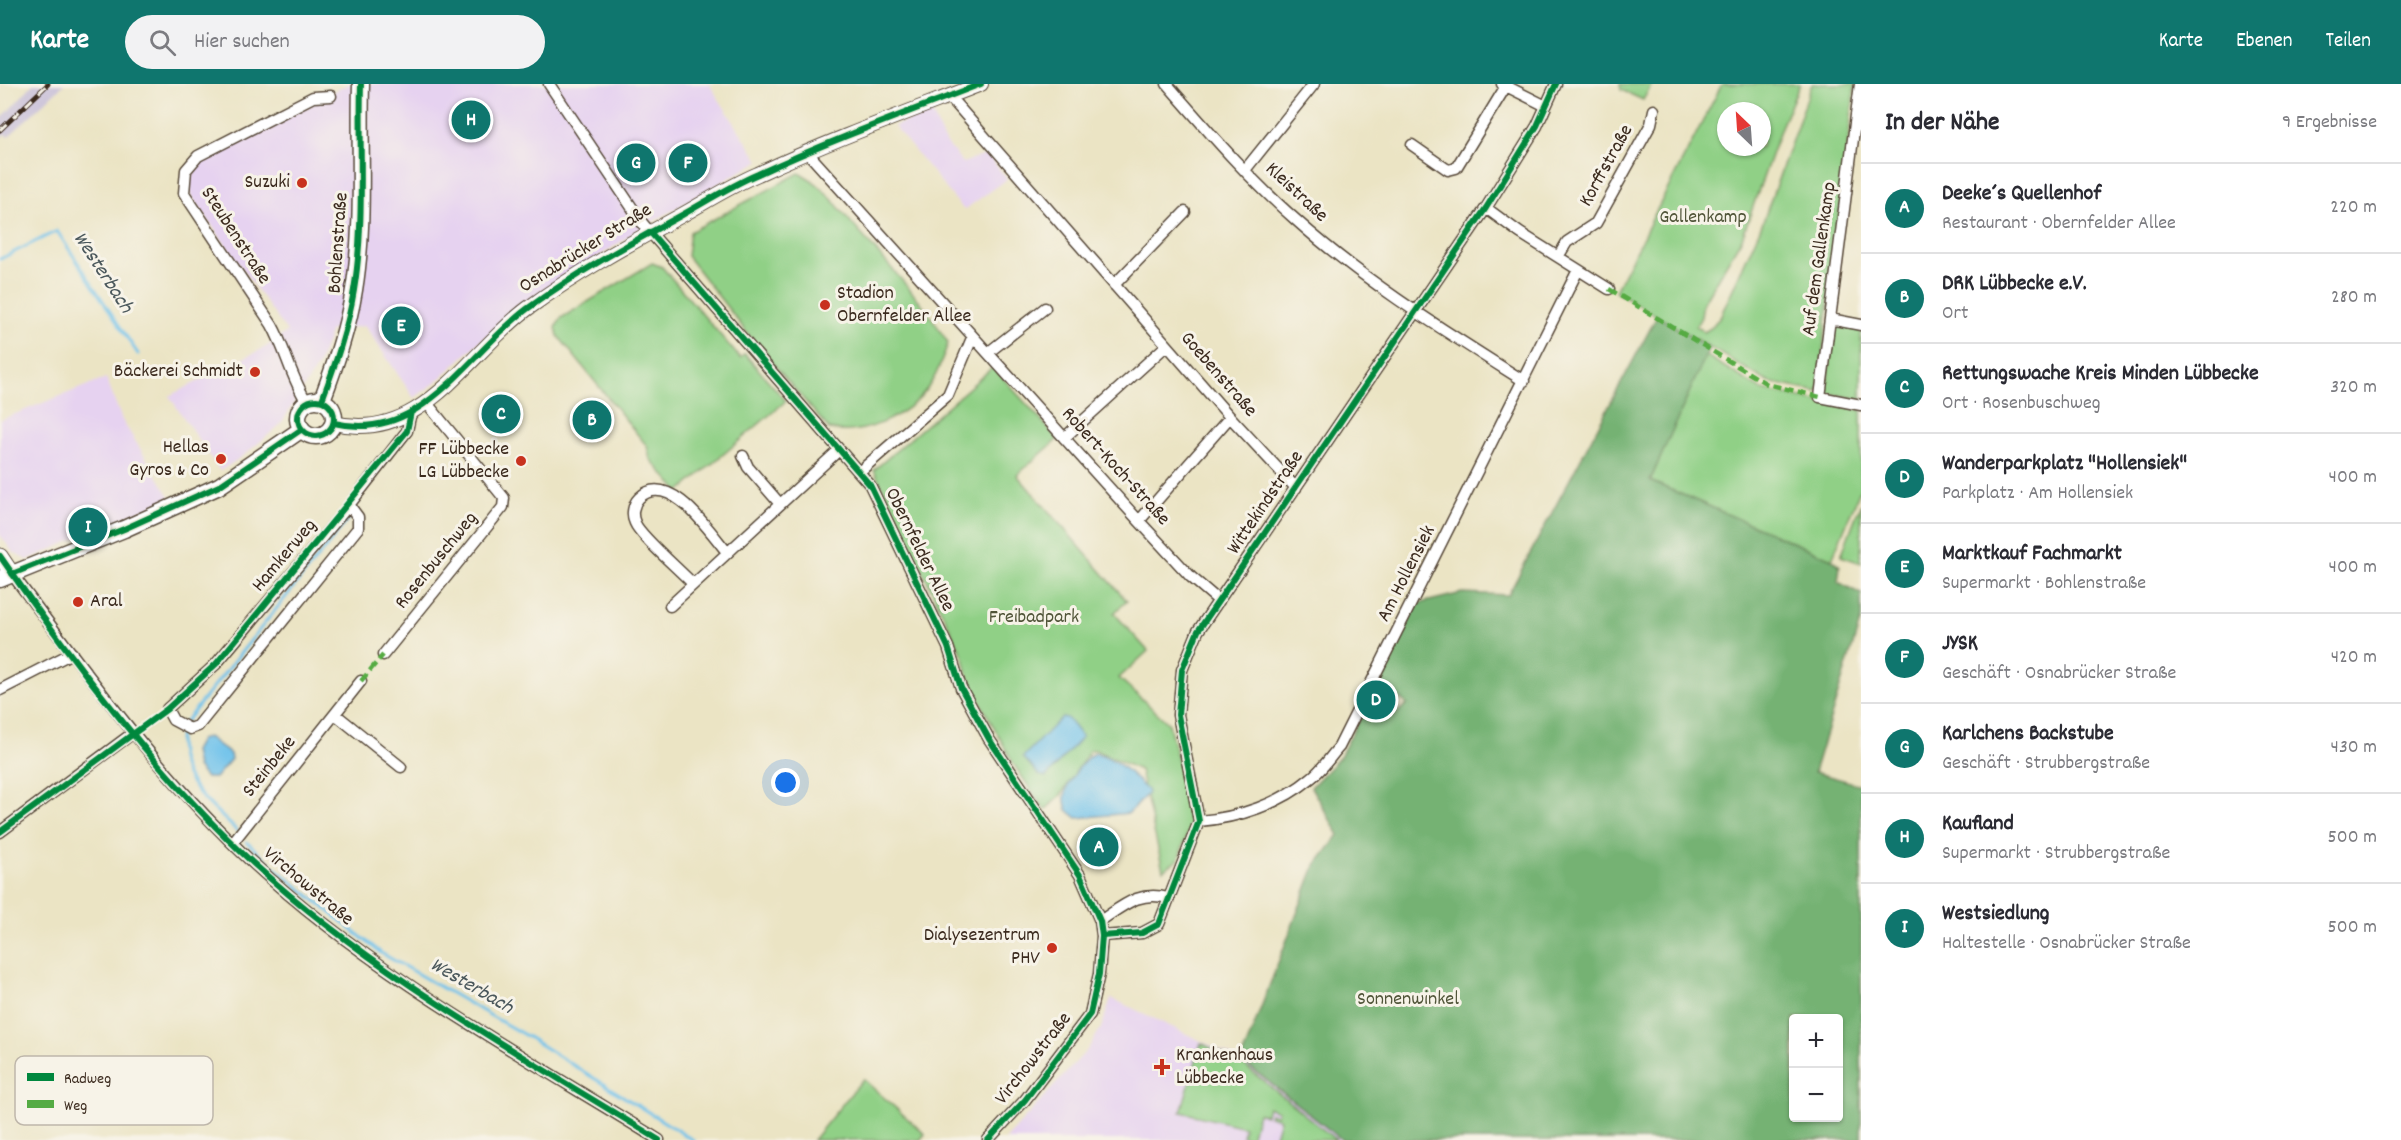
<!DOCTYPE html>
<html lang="de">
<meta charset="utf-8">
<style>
:root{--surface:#fff;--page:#f2f2f3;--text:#2b2b33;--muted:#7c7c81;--line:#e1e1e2;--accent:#0f766e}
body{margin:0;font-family:Dekko,sans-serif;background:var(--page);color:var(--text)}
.controls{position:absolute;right:18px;bottom:18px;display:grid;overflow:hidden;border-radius:6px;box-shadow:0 2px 4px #0004}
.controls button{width:54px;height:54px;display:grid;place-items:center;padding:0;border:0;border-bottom:2px solid var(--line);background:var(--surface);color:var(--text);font:30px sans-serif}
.compass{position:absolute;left:1717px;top:18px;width:54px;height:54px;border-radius:50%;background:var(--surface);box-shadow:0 2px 4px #0004;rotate:335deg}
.you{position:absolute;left:786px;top:699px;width:21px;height:21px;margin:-15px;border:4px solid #fff;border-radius:50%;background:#1a73e8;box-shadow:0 0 0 9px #1a73e833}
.badge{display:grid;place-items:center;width:39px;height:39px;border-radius:50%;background:var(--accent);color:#fff;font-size:20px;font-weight:700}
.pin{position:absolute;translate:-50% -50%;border:3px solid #fff;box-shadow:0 2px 6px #0006}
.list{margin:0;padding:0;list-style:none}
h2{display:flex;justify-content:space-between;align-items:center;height:78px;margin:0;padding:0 24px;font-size:26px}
h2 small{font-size:20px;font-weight:400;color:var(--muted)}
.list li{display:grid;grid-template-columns:39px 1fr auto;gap:18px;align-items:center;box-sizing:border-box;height:90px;padding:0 24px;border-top:2px solid var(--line)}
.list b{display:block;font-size:22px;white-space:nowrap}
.list p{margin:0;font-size:20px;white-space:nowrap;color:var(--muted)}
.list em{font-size:20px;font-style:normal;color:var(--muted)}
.icon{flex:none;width:33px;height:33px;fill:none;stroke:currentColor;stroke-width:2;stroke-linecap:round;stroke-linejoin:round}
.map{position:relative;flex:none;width:1861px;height:1056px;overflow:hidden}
header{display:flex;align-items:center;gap:36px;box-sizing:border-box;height:84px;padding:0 30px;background:var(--accent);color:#fff}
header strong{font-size:28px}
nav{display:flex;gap:33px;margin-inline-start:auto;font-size:21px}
.search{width:420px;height:54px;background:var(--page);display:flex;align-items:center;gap:15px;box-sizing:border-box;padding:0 21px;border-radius:33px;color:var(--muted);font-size:22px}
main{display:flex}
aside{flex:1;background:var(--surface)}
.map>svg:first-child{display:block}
.built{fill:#e6d2f0}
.industrial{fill:#c8bfd8}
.green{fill:#90d086;stroke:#667d52;stroke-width:1.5;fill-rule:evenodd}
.forest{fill:#74b273;stroke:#586e48;stroke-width:1.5;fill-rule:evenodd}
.water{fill:#6fc2eb;stroke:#557684;stroke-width:1.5}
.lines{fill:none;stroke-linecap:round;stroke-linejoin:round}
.stream{stroke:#6fc2eb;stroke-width:3}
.minor-casing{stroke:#554637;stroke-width:13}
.tertiary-casing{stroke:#554637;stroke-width:16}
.secondary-casing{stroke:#554637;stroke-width:17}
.primary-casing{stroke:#554637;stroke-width:19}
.minor{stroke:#fff;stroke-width:10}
.tertiary{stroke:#fff;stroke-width:14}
.secondary{stroke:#fff;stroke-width:15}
.primary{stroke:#fff;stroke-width:16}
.rail-casing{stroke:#3b2a1e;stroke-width:5}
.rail{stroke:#f7f3e8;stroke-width:3;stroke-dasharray:9;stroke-linecap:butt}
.quiet{stroke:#55ab43;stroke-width:4.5;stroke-dasharray:9 4.5;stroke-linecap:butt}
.cycleway-casing{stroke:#f7f3e8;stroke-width:10}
.cycleway{stroke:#00873e;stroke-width:6}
.poi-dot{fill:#c8321e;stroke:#f7f3e8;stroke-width:2}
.labels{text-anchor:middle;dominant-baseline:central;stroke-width:6;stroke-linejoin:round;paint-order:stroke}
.street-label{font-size:20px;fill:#3b2a1e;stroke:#f7f3e8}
.poi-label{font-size:20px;fill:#3b2a1e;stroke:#f7f3e8;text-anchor:end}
.park-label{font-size:20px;fill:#505438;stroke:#f7f3e8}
.water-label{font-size:21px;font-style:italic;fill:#4b585c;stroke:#f7f3e8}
.key{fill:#f7f3e8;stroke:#bfb7ab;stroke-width:1.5}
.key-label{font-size:16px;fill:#3b2a1e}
</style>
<header>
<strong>Karte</strong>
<div class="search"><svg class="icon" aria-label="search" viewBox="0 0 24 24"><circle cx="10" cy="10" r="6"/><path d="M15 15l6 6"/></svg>Hier suchen</div>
<nav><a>Karte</a><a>Ebenen</a><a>Teilen</a></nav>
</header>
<main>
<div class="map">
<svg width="1861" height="1056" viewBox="0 0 1861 1056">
<rect width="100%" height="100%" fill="#f7f3e8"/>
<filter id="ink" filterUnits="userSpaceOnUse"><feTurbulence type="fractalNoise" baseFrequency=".0167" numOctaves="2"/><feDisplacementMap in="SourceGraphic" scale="12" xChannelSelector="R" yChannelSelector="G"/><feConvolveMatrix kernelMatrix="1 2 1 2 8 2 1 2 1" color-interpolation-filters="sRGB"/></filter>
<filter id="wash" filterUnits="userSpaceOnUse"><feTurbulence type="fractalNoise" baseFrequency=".008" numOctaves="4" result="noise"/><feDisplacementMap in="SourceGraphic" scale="24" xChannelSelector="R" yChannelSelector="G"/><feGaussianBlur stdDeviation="1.35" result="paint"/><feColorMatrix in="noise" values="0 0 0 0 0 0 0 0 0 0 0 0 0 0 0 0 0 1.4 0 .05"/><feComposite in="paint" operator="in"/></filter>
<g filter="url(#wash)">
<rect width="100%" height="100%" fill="#ebe4c4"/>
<path class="built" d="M348 0H709L759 77 643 143 574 189 478 259 435 299 414 314 365 242 331 246 318 281 280 341 243 372 220 387 169 312 266 263 287 248 192 113 189 96 203 76Z
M932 28 943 55 963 79 987 70 1007 95 964 126 894 42Z
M106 294 122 336 171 414 27 476 13 468 0 451V336Z
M1111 914 1241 976 1342 1056H1005L1088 965 1101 944Z"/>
<path class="industrial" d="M33 0H64L8 53 5 50 0 54V36Z"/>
<path class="green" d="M1620 0H1652L1643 16 1621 6Z
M1722 0H1800L1781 43 1742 154 1703 219 1701 233 1696 242 1704 248 1711 244 1721 231 1763 138 1812 0H1855L1818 308 1768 298 1615 207ZM1726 27H1762V63H1726Z
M799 89C822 98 839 125 855 143 888 181 923 216 948 259 942 276 937 292 926 306 906 332 862 354 829 345L752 255 687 172 690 148Z
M652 179 662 183 740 274 745 270 786 317 679 408 650 375 647 362 558 252 556 243 561 234Z
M1835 240 1861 245V315L1826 309Z
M1705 271 1762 306 1861 326V404L1832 475 1650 397Z
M993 283 1058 355 1017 391 1127 517 1114 529 1148 567 1119 594 1169 640 1192 737 1178 776 1163 786 1140 686 1095 666H1090L1061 711 1045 726 1016 684 970 599 964 574 874 386Z
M1860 421H1861V479L1841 472Z
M1201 959 1240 978 1336 1056H1274L1280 1035 1269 1032 1270 1029 1277 1031 1278 1027 1268 1023 1266 1031 1258 1029 1251 1055 1242 1052 1244 1043 1181 1028Z
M863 995 925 1050 920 1056H813Z"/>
<path class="forest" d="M1657 232 1709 264 1650 397 1832 475 1840 482 1838 498 1861 510V535L1814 688 1861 701V1056H1342L1241 976 1315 782 1339 751 1311 703 1339 674 1367 621 1393 632 1407 620 1379 599 1417 520 1462 509 1508 511ZM1794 934H1838V1034H1794Z"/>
<path class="water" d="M1062 633 1067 634 1082 653 1046 693 1039 691 1023 673Z
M208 653 230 670 231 675 215 694H206L197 683 194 667 200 656Z
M1096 669C1118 675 1131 690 1147 706L1148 709 1129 729 1077 734 1067 726C1066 722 1064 716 1065 712 1067 698 1084 673 1096 669Z"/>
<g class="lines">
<path class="stream" d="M0 175 57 147 138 270
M186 637 350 433
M180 647C173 694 207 717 237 747
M247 758 277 786 381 869 528 953 693 1056"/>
</g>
</g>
<g filter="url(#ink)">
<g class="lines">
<g class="minor-casing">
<path id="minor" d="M549 0 643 140 870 401 948 563 961 604 989 655 1080 791 1100 837 1102 852 1099 890 1090 930 1025 1016 988 1056
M1167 0C1208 47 1249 95 1296 136 1365 198 1445 247 1524 297
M1502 0 1546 22
M1860 0 1820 313 1861 321
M949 12 1230 333 1296 404
M1412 61 1448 86 1456 84 1506 2
M807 68 1139 437 1191 493 1219 517
M1245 86 1314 0
M1486 124 1520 149 1609 205
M1558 173 1567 158 1596 139 1651 40 1654 26
M1114 201 1185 128
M1830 235 1861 241
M989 268 1045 224
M307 318C291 294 286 266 272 241L184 109 186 86 198 72 313 13 331 12
M1064 354 1167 261
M743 372 748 383 780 420
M859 388 948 311 972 254
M349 421 358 433V444L198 642 190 645 173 636 167 625 216 580 349 421 407 347 411 328
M1139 437 1230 333
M12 490C88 591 161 694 254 780 374 891 520 970 659 1056
M693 500C681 487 640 452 635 439 631 431 633 420 639 414 669 385 710 448 727 468
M670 522 839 366
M383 571 503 423 504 414 426 318
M0 606 72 569
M335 630 401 683
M1199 737C1238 734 1280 720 1311 694 1322 686 1330 673 1339 663L1578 186
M0 748 133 649
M233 758 361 597
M1100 837C1123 822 1139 806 1168 814
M1102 852 1142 849 1159 840 1199 737 1178 631 1182 586 1198 547 1486 124 1537 42 1556 0"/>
</g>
<g class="tertiary-casing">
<path id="tertiary" d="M334 339C422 360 467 270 527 225 576 189 629 160 682 131 707 117 732 101 758 90 831 56 906 29 981 0"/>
</g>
<g class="secondary-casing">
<path id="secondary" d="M0 472 12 490"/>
</g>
<g class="primary-casing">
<path id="primary" d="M298 334a18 18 0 1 1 36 0a18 18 0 1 1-36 0Z
M322 316C335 281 348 244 354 206 365 139 359 68 361 0
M0 495 124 445 219 402 302 345"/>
</g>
<use href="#minor" class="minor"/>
<use href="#tertiary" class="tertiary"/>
<use href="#secondary" class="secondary"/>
<use href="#primary" class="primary"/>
<g class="rail-casing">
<path id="rail" d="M0 46 48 0"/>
</g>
<use href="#rail" class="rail"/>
<path class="quiet" d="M1609 205 1767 300 1820 313
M361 597 383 571"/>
<g class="cycleway-casing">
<path id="cycleway" d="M650 148 870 401 948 563 961 604 989 655 1080 791 1100 837 1102 852 1099 890 1090 930 1025 1016 988 1056
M298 334a18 18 0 1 1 36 0a18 18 0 1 1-36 0Z
M322 316C335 281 348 244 354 206 365 139 359 68 361 0
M334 339C422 360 467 270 527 225 576 189 629 160 682 131 707 117 732 101 758 90 831 56 906 29 981 0
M0 472C72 577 160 694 254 780 375 891 520 970 659 1056
M12 490 124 445 219 402 302 345
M0 748 167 625 216 580 407 347 411 328
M1102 852 1142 849 1159 840 1199 737 1178 631 1182 586 1198 547 1486 124 1537 42 1556 0"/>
</g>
<use href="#cycleway" class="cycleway"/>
</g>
</g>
<g class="poi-dot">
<circle cx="302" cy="99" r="6"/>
<circle cx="825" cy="221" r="6"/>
<circle cx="255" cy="288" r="6"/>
<circle cx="221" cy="375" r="6"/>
<circle cx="521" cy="377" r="6"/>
<circle cx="78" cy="518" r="6"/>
<circle cx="1052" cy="864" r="6"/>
<path d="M1159 974h6v6h6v6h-6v6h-6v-6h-6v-6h6z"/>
</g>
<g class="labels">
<g class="street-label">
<text transform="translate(1607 82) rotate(-61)">Korffstraße</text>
<text transform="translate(1296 109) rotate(43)">Kleistraße</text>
<text transform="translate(235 152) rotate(57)">Steubenstraße</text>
<text transform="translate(339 159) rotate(-86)">Bohlenstraße</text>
<text transform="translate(586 165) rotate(-32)">Osnabrücker Straße</text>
<text transform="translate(1820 175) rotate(-82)">Auf dem Gallenkamp</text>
<text transform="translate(1218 291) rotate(49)">Goebenstraße</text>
<text transform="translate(1115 383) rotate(48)">Robert-Koch-Straße</text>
<text transform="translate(1266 419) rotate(-56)">Wittekindstraße</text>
<text transform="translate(919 466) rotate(64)">Obernfelder Allee</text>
<text transform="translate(285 472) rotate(-50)">Hamkerweg</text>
<text transform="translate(437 477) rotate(-51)">Rosenbuschweg</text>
<text transform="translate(1407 490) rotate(-63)">Am Hollensiek</text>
<text transform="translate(270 683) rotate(-51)">Steinbeke</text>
<text transform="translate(308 803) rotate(40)">Virchowstraße</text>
<text transform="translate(1034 975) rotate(-52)">Virchowstraße</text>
</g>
<g class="poi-label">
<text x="290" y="99">Suzuki</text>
<text x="837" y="210" text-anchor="start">Stadion<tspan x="837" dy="23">Obernfelder Allee</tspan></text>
<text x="243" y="288">Bäckerei Schmidt</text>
<text x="209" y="364">Hellas<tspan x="209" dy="23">Gyros &amp; Co</tspan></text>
<text x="509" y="366">FF Lübbecke<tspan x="509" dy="23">LG Lübbecke</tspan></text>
<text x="90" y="518" text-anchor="start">Aral</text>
<text x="1040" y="852">Dialysezentrum<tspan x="1040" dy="23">PHV</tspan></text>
<text x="1176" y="972" text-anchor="start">Krankenhaus<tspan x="1176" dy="23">Lübbecke</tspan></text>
</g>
<g class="park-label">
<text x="1703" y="134">Gallenkamp</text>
<text x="1034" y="534">Freibadpark</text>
<text x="1408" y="916">Sonnenwinkel</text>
</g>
<g class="water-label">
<text transform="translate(102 189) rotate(57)">Westerbach</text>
<text transform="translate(471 903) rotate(30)">Westerbach</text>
</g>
</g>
<rect x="15" y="972" width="198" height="69" rx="9" class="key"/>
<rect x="27" y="989" width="27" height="8" fill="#00873e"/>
<rect x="27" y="1016" width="27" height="8" fill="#55ab43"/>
<g class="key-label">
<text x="64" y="999">Radweg</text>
<text x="64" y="1026">Weg</text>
</g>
</svg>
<div class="controls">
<button>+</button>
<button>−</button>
</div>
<svg class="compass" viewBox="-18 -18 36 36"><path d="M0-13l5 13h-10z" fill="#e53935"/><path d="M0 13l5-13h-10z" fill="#7c7c81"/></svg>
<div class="you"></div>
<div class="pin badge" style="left:1099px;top:763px">A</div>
<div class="pin badge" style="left:592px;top:336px">B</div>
<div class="pin badge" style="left:501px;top:330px">C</div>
<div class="pin badge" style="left:1376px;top:616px">D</div>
<div class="pin badge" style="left:401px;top:242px">E</div>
<div class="pin badge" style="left:688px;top:79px">F</div>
<div class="pin badge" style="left:636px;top:79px">G</div>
<div class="pin badge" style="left:471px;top:36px">H</div>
<div class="pin badge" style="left:88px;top:443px">I</div>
</div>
<aside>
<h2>In der Nähe<small>9 Ergebnisse</small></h2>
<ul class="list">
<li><span class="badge">A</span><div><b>Deeke´s Quellenhof</b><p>Restaurant · Obernfelder Allee</p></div><em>220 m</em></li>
<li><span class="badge">B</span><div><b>DRK Lübbecke e.V.</b><p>Ort</p></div><em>280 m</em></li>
<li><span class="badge">C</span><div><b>Rettungswache Kreis Minden Lübbecke</b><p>Ort · Rosenbuschweg</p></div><em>320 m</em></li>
<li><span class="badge">D</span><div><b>Wanderparkplatz &quot;Hollensiek&quot;</b><p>Parkplatz · Am Hollensiek</p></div><em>400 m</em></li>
<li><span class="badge">E</span><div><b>Marktkauf Fachmarkt</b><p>Supermarkt · Bohlenstraße</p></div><em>400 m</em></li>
<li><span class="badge">F</span><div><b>JYSK</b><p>Geschäft · Osnabrücker Straße</p></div><em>420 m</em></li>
<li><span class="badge">G</span><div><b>Karlchens Backstube</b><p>Geschäft · Strubbergstraße</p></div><em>430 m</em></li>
<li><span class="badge">H</span><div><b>Kaufland</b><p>Supermarkt · Strubbergstraße</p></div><em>500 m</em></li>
<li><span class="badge">I</span><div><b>Westsiedlung</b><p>Haltestelle · Osnabrücker Straße</p></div><em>500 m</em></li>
</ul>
</aside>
</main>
